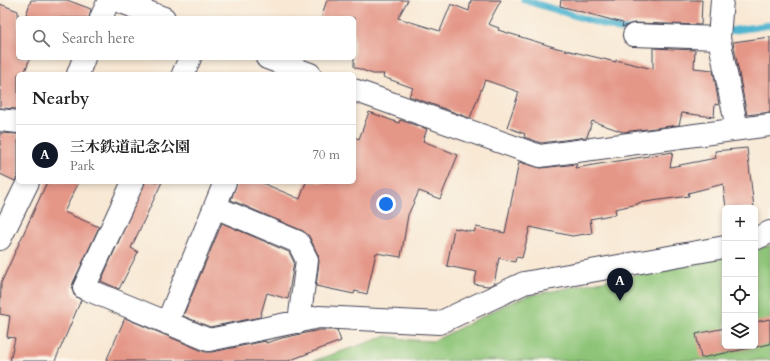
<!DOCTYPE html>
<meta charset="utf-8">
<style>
:root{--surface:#fff;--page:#f6f6f6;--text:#222;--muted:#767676;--line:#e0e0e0;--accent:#111827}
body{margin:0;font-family:Cardo,"Noto Serif JP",serif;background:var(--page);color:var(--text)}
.controls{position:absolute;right:12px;bottom:12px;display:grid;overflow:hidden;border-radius:6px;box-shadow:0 2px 6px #0003}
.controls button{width:36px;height:36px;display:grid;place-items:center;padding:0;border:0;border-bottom:1px solid var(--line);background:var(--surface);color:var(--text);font:20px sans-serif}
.you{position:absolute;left:386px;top:204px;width:14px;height:14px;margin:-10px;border:3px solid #fff;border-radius:50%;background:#1a73e8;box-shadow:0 0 0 6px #1a73e833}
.badge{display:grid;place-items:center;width:26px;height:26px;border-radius:50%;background:var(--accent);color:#fff;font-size:13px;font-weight:700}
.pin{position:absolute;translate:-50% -33px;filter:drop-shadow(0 1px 2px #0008)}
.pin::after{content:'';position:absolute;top:21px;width:14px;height:12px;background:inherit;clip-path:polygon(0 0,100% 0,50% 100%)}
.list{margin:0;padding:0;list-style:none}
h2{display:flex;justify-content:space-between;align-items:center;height:52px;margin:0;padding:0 16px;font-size:17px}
h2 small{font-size:13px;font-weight:400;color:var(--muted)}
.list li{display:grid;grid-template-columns:26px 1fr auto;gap:12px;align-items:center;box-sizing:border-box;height:60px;padding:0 16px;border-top:1px solid var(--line)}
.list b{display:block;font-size:15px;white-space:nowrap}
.list p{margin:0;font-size:13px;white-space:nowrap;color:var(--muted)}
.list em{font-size:13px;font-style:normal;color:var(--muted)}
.icon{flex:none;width:22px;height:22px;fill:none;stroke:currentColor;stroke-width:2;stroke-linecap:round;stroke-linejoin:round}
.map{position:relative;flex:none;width:770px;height:361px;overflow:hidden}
.search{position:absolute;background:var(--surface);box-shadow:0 2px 6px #0003;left:16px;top:16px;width:340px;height:44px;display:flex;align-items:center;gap:10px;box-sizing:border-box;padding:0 14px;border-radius:6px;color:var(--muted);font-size:15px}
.panel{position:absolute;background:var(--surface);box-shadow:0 2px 6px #0003;left:16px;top:72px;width:340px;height:112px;border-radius:6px}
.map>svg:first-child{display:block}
.green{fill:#8dc477;stroke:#587359}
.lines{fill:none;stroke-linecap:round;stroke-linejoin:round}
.stream{stroke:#51b5d0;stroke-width:7}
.building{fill:#e49687}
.street-casing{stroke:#424052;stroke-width:24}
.street{stroke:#fff;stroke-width:22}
</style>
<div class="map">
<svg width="770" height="361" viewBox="0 0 770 361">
<rect width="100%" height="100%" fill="#fbf7ec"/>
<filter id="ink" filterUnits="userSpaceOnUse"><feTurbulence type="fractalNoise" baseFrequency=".025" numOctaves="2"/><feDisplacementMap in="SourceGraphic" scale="8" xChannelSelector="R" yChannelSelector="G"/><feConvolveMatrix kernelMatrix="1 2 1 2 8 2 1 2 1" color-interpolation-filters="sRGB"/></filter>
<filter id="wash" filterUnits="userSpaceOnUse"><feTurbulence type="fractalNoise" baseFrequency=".012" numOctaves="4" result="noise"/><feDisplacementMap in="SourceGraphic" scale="16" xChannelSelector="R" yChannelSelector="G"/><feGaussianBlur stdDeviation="0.9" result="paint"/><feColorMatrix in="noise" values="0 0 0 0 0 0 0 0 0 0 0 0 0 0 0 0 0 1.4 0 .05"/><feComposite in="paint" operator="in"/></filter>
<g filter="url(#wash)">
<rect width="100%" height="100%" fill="#f8e8d4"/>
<path class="green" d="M770 245V360L313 361 387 336 410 340 434 341 503 306 527 296 725 257V346H755V250Z"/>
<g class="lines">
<path class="stream" d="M524 0 618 29 634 30
M729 31 770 25"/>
</g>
<g id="blocks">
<path class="building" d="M31 0H67L91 9 89 18H25Z
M327 0H408L398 18 440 31 451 4 469 11 471 0H501L488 24 499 28 498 30 557 48 616 62V60L653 69V48L695 50 694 68 713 70 719 105 715 104 714 117 682 113 679 125 623 132 592 121 587 137 541 143 524 137 525 134 507 127 519 92 485 80 470 118 409 96 413 88 383 77 384 74H373L354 67V18H321Z
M561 0H702L701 25 634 23 622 27 623 23 560 6Z
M0 4 18 11V58H30L24 74H18V109L0 108Z
M770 37V112L747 115 733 42Z
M369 112 399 123 400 120 427 129 423 141 458 155 440 199 419 191 408 215 401 257 376 253 367 294 355 291 354 294 316 286 319 262 318 255 309 236 303 231 231 200 237 182H260L300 199 306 182H354V137L359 139Z
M0 133 18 134V175L15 181 0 174Z
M747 148 754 208H726L723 184 688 193 689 196 638 203V204L615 209 616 214 590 219 592 233 572 236 530 227 522 258 516 257 515 262 499 258 494 284 488 286 474 284 477 272 447 266 454 228 474 232 476 227 505 233 519 162 541 168 577 164 575 168 673 152 670 167 716 158 715 151Z
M47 182H79L64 212 99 227 73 283 72 289 74 295 81 300 55 361H10L15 338 7 337 10 316 0 314 1 283Z
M145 182H162L131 248 138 252 119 289 101 281Z
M222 223 289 252 294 262 288 299 267 293 260 317 210 327 183 316Z
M125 318 205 352H212L266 341V343L282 338 320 330H337L341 341 288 361H106Z
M770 319V344L701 358 696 334 725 328V346H755V322Z"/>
</g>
</g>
<g filter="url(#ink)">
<use href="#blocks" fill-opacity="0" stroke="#424052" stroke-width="1"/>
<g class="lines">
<g class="street-casing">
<path id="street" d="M116 0 164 18
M722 0 719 38 737 129
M101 18 109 0
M634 35 719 38
M267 58 310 74
M78 74 84 58
M183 74 190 58
M354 90 540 156 770 125
M0 120 18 122
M133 182 84 288 209 340 319 317 439 323 524 283 725 247
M215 207 298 242 307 260 299 322
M0 239 28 182
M755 239 770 232
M167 323 225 182"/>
</g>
<use href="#street" class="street"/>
</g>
</g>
</svg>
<div class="controls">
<button>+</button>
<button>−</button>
<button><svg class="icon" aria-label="locate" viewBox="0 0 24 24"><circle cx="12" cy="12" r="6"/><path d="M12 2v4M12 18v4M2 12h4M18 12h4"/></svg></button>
<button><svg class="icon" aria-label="layers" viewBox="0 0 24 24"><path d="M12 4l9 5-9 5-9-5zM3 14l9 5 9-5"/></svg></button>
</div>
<div class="you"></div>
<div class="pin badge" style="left:620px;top:301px">A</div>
<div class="search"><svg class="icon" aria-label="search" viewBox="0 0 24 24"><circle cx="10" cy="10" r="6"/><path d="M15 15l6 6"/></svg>Search here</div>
<section class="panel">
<h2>Nearby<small></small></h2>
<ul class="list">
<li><span class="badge">A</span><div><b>三木鉄道記念公園</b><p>Park</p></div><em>70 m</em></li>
</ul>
</section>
</div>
